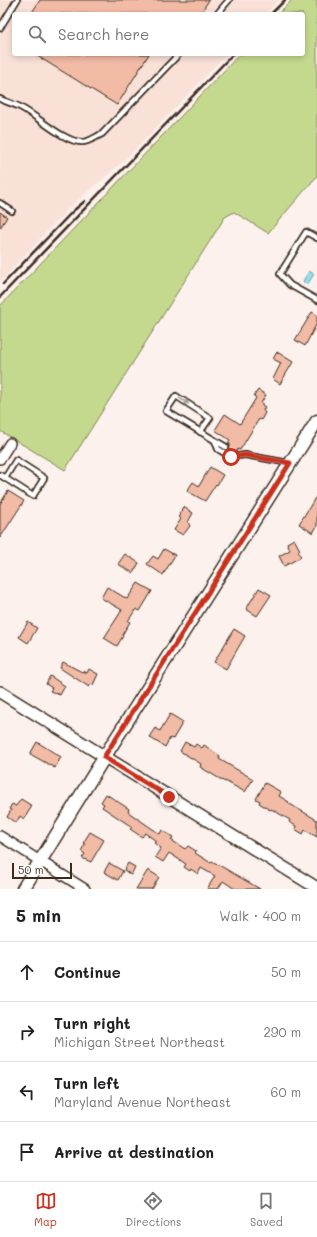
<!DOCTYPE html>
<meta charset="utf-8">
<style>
:root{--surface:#fff;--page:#f6f6f6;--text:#202124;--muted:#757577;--line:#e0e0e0;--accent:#c8321e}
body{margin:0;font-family:Mali,sans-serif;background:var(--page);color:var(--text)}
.scale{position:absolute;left:12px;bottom:10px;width:60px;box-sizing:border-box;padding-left:4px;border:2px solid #3b2a1e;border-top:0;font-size:11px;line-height:14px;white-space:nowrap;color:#3b2a1e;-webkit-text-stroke:3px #fff;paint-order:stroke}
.stop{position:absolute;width:12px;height:12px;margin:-9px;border:3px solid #c8321e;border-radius:50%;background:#fff}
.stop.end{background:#c8321e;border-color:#fff;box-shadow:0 1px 4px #0008}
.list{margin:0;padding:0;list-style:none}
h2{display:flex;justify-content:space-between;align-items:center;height:52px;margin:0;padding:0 16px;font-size:17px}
h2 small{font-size:13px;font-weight:400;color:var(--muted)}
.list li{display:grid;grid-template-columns:26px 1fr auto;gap:12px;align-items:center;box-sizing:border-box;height:60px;padding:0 16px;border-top:1px solid var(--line)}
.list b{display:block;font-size:15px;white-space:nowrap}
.list p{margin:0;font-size:13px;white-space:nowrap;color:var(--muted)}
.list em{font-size:13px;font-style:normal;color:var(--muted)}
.icon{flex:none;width:22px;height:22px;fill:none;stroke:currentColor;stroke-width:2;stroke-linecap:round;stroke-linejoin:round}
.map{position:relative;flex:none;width:317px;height:889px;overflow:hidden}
.search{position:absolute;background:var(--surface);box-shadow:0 2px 6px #0003;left:12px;right:12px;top:12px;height:44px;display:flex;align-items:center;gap:10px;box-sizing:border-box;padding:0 14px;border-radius:4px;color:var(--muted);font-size:15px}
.sheet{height:292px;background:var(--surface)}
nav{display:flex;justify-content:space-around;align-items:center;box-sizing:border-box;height:56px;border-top:1px solid var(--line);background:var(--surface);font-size:11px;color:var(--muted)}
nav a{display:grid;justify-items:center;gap:2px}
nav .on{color:var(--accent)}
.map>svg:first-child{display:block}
.built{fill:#f9e1d8}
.green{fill:#c4d98e;stroke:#808256}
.water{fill:#90dfee;stroke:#6e979b}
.building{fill:#f2bba6;stroke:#3b2a1e}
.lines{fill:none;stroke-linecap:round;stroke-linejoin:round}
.service-casing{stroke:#3b2a1e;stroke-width:8}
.minor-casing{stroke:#3b2a1e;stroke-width:12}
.tertiary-casing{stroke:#3b2a1e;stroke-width:14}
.secondary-casing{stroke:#3b2a1e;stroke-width:15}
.service{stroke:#fff;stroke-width:4.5}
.minor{stroke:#fff;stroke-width:9}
.tertiary{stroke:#fff;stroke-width:11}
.secondary{stroke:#fff;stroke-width:12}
.rail{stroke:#3b2a1e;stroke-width:2.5}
.oneway{fill:#a79f9a}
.route{stroke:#c8321e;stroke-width:5}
</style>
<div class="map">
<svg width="317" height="889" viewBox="0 0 317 889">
<rect width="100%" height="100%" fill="#fcf1ed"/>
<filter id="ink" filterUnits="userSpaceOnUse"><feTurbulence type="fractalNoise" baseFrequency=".025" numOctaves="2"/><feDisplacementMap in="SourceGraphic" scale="8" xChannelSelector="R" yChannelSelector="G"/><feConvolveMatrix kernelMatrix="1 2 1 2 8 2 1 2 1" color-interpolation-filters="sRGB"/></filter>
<g filter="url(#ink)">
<path class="built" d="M0 0H279L265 14H14V54H227L125 160 69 208 0 282Z"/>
<path class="green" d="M292 0H317V176L268 233 234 212 225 217 65 470 0 431V306L240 54H303V14H278Z"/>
<path class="water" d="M309 271 314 274 307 285 303 281Z"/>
<path class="building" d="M40 0H209L200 14H31Z
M34 54H149L117 105Z
M0 212 7 217 0 228Z
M312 312 317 315V323L305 346 295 340Z
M277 352 293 362 280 384 273 379 281 363 273 359Z
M258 390 266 395 261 403H262V405L265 407 263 410 265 413 261 420 259 419 240 450 238 449 235 453H232L227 450 230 447V444L228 443 230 440 215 430 225 414 240 424 256 398 254 396Z
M210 467 223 475 217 485 216 484 205 501 187 491 193 482 199 486Z
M8 491 24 501 0 538V504Z
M317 495V526L313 533 299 524Z
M184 507 193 513 188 522 190 526 183 535 174 530 181 519 179 517 181 515 179 514Z
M294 539 300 550 298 551 301 557 284 566 279 556 290 550 287 543Z
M164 549 175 555 163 575 147 564 153 556 158 559Z
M125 554 139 563 133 573 118 564Z
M138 583 152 591 140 611 136 609 128 621 130 622 122 635 123 636 117 646 104 638 122 610 101 598 107 587 127 599Z
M259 588 271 595 257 616 246 609Z
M28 622 37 628 28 643 19 637Z
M234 629 245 636 226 669 214 662Z
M63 662 82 672 83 671 87 673 89 669 98 674 93 685 91 684 89 687 60 668Z
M50 676 65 686 60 695 50 691 52 688 46 684Z
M170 714 183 722 173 739 170 738 165 747 149 737 155 728 160 731Z
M37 742 61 757 55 768 30 754Z
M185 742 194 747 196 744 202 748 204 745 220 756 219 759 253 779 245 792 225 781V782L200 767 201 764 180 751Z
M265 783 281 792 279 796 289 802 288 803 317 820V837L305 830 303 834 295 829 296 826 289 822 290 820 271 809 270 810 259 803 260 801 256 799Z
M106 794 129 809 128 812 160 834 162 830 173 837 171 840 185 849 188 846 196 851 195 853 211 863 212 861 260 889H235L223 881 218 889H207L215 876 201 868 198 874 191 869 190 871 184 867 186 864 169 853 163 862 155 857 161 848 154 843 156 841 145 833 142 837 130 829 132 827 102 807 104 804 101 802Z
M21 799 32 806 24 819 20 816 16 823 7 817 11 810 9 809 12 804 16 806Z
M90 832 104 840 91 862 82 858 85 854 81 851 85 844 83 843Z
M109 863 123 871 118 880 104 872Z
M128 863 135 867 131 875 124 870Z
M148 870 159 877 152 889H136Z"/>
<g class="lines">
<g class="service-casing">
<path id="service" d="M217 14 229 0
M0 28 17 0
M0 99C7 102 14 104 20 107 36 115 65 143 82 142 89 142 95 137 102 134L179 54
M0 203 12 211
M317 238 306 232 280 274 290 285 317 300
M200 432 210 418 176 396 166 411 226 447
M215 441 218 449 231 457 245 455 289 463
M0 475 33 496 44 478 16 460 5 478"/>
</g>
<g class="minor-casing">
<path id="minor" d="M0 459 10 443
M0 836 85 889"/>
</g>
<g class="tertiary-casing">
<path id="tertiary" d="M0 692 317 888"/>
</g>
<g class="secondary-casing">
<path id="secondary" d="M23 889 110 748 317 421"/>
</g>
<use href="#service" class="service"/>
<use href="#minor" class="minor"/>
<use href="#tertiary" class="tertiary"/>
<use href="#secondary" class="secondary"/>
<path class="rail" d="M271 14 285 0
M3 284 73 211 85 201
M0 297 233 54"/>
</g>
<defs><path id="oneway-solid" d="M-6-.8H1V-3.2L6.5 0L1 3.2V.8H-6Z"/></defs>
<use class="oneway" href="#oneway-solid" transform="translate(184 401) rotate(32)"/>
</g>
<g class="lines" filter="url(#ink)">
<path class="route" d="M169 797 104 757 290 463 245 455 231 457"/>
</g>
</svg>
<div class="scale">50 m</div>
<div class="stop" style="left:231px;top:457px"></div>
<div class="stop end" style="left:169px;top:797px"></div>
<div class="search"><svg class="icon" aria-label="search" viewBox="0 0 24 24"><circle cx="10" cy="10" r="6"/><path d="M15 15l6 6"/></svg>Search here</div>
</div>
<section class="sheet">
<h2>5 min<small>Walk · 400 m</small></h2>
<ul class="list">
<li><svg class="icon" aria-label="ahead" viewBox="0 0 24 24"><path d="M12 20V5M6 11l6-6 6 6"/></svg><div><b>Continue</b></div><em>50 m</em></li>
<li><svg class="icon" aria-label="right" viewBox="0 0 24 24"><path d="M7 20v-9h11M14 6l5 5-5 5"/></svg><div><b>Turn right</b><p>Michigan Street Northeast</p></div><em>290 m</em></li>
<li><svg class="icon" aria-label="left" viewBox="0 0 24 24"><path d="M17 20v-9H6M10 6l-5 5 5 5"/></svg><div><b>Turn left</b><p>Maryland Avenue Northeast</p></div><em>60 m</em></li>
<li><svg class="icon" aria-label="arrive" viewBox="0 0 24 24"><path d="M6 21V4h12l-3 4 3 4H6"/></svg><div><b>Arrive at destination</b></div></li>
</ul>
</section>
<nav>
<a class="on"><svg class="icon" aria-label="map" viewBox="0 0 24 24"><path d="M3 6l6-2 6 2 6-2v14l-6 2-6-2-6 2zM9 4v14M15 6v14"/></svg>Map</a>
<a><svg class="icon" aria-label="directions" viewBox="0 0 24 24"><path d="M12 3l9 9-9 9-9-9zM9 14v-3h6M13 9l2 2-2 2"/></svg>Directions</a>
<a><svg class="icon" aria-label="saved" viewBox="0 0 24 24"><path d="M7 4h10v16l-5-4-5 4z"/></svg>Saved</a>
</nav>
